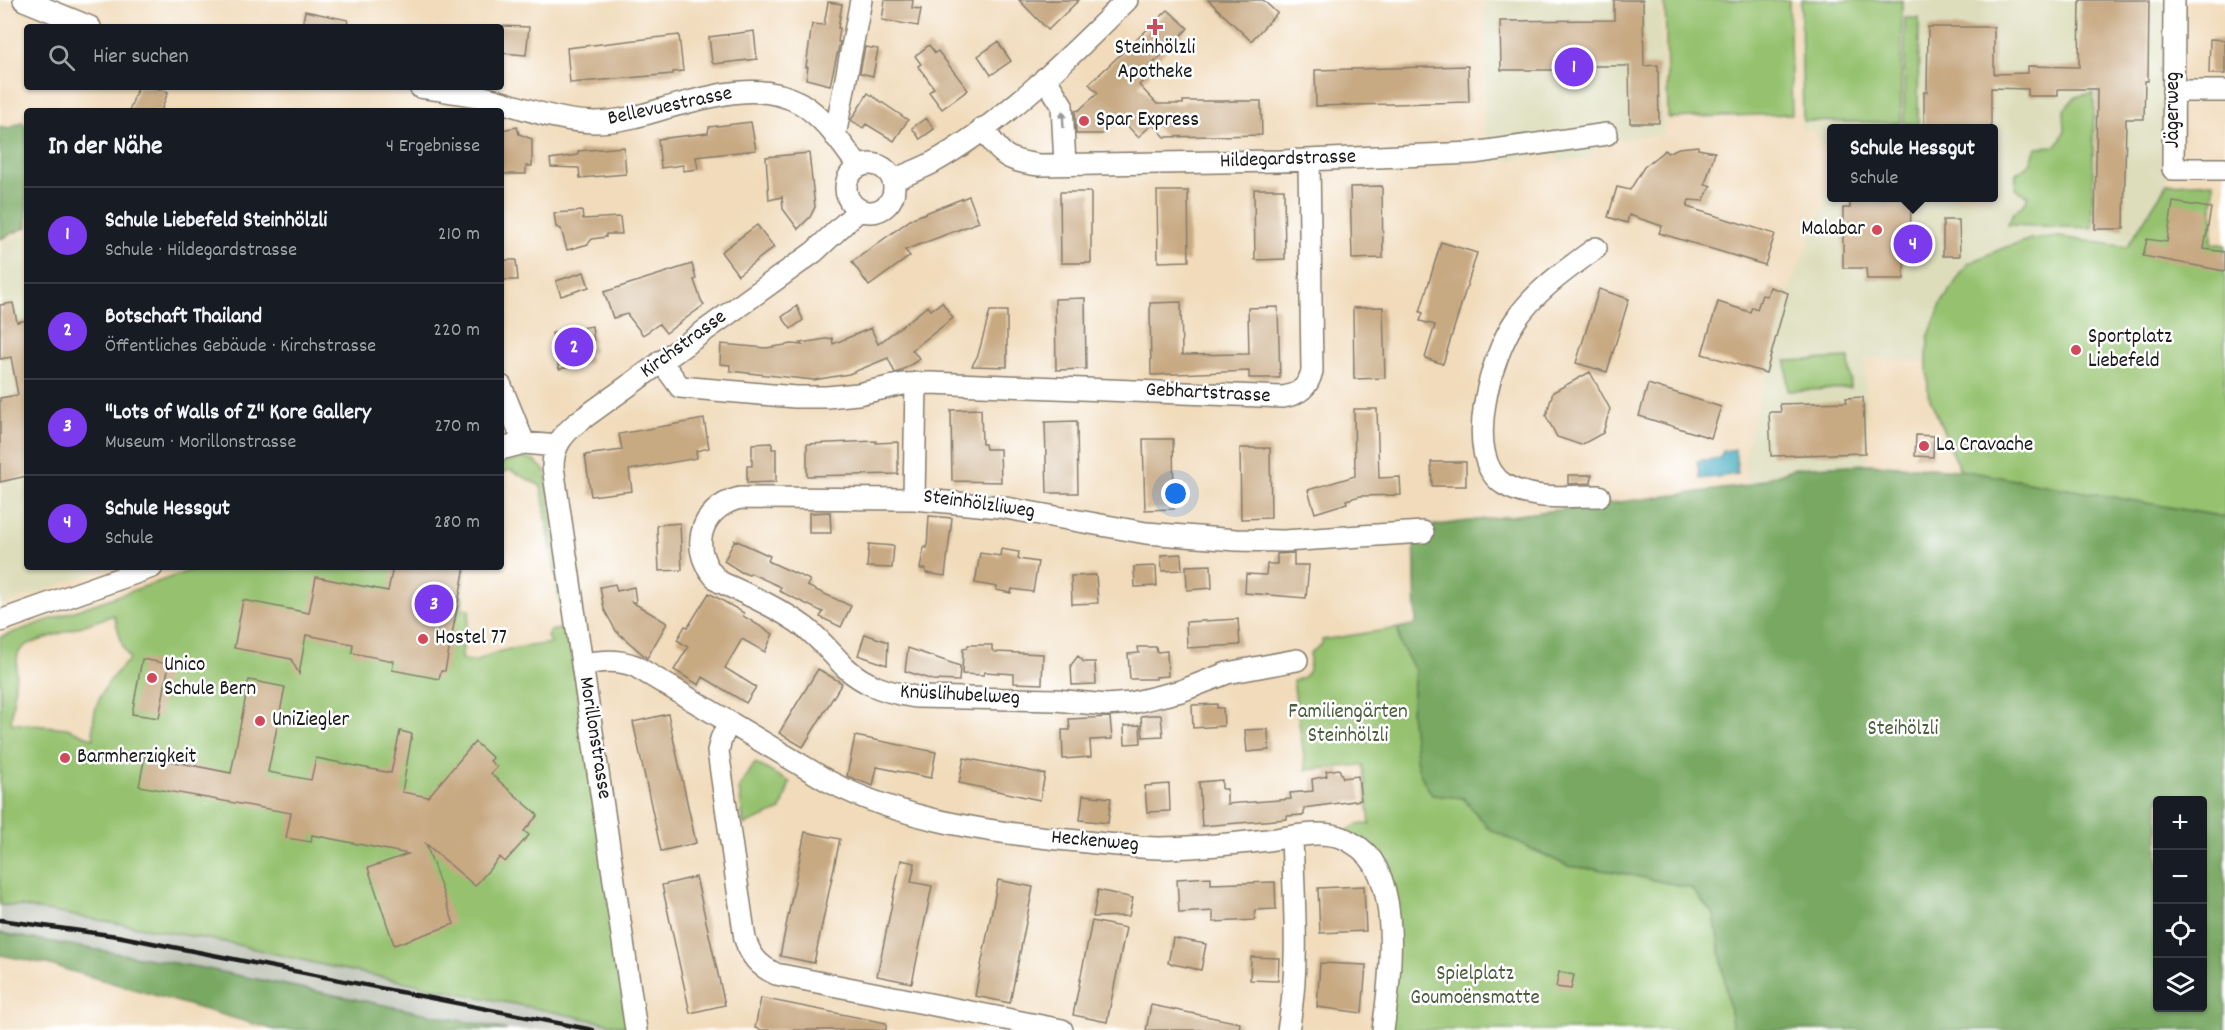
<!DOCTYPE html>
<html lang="de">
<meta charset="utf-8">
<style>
:root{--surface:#171b24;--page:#20242c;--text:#f1f3f6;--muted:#9ea1a6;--line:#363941;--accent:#7c3aed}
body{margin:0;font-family:Dekko,sans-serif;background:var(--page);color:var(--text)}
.controls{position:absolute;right:18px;bottom:18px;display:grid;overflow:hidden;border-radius:6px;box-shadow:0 2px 4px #0004}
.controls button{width:54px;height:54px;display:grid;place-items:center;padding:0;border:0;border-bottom:2px solid var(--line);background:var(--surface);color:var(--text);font:30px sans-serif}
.you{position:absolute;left:1176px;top:494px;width:21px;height:21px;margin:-15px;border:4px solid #fff;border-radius:50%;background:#1a73e8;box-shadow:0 0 0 9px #1a73e833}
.badge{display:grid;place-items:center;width:39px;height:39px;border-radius:50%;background:var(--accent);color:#fff;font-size:20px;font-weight:700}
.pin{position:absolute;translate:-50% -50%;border:3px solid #fff;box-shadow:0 2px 6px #0006}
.popup{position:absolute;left:1827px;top:124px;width:171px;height:78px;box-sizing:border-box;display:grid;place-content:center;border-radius:6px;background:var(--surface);filter:drop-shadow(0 2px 4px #0005);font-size:20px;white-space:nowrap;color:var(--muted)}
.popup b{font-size:22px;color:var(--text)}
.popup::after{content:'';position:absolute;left:50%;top:100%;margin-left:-12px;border:12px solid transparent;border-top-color:var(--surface)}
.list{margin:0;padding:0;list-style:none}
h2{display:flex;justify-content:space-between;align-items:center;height:78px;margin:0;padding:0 24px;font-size:26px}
h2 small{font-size:20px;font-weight:400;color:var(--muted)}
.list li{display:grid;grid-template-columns:39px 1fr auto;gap:18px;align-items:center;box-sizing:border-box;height:96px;padding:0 24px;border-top:2px solid var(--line)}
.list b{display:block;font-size:22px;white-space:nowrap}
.list p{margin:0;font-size:20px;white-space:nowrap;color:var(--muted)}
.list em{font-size:20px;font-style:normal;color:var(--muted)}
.icon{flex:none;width:33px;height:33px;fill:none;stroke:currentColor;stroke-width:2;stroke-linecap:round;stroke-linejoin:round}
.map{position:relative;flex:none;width:2225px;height:1030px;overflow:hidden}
.search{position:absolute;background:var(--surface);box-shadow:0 2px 4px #0004;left:24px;top:24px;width:480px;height:66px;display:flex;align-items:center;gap:15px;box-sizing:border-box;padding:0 21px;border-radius:6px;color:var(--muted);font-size:22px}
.panel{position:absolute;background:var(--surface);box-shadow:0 2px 4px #0004;left:24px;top:108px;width:480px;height:462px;border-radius:6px}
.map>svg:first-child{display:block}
.built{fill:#ddddbc}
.industrial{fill:#c2c6b9}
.green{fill:#96c270;stroke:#596f46;stroke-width:1.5;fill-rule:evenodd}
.forest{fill:#78a862;stroke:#4a623f;stroke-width:1.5;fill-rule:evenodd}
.water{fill:#3da8bd;stroke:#2c626c;stroke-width:1.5}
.building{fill:#c7a982}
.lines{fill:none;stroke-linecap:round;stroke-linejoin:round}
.minor-casing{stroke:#867c6c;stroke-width:24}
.minor{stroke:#fff;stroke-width:21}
.rail{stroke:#1c1c1c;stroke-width:4.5}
.oneway{fill:#999}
.poi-dot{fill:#d1495b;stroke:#fff;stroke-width:2}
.labels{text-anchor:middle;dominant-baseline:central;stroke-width:5;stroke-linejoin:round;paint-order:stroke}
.poi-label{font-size:21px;fill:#1c1c1c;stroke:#fff;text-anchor:start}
.street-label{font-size:21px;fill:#1c1c1c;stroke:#fff}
.park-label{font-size:21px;fill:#4d5e3e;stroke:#fff}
</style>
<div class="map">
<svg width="2225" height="1030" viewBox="0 0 2225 1030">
<rect width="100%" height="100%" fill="#fff"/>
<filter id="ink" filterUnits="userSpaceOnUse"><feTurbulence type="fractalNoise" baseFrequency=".0167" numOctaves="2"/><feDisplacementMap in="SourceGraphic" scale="12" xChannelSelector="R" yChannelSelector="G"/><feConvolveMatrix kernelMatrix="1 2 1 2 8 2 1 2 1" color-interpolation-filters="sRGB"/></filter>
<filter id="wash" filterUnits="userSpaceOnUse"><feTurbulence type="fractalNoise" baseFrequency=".008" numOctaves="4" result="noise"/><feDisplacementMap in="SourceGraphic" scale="24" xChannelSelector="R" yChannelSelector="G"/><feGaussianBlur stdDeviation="1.35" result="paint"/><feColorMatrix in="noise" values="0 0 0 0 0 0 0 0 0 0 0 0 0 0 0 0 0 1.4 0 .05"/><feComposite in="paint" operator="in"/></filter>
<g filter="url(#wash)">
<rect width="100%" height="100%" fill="#f1dbbb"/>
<path class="built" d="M1485 0H1661L1664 135 1614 139 1597 143 1591 158 1560 162 1555 155 1485 163Z
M1798 0H2169L2167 184 2127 248 2059 237 2031 239 2003 248 1967 264 1928 338 1927 362 1865 358 1868 464 1795 468 1746 486 1744 458 1788 293 1832 187V198H1994V128H1832V160L1811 129 1801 130Z
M27 232V567H110L0 606V244Z"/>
<path class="industrial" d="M0 905 18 906 225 942 327 966 641 1030H507L197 967 0 933Z"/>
<path class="green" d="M1665 0H1789L1792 114 1668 118Z
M1801 0H1902L1901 123 1803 121Z
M1905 18H1919L1918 124 1904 123Z
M2094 93 2092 228 2008 225 2014 212 2024 204 2028 196 2015 188 2016 174 2031 162 2036 147 2056 146 2065 131 2064 110 2075 97Z
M2214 182 2212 243 2225 245V517L1960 470 1928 394 1927 362 1928 338 1941 304 1967 264 2003 248 2031 239 2059 237 2127 247 2167 184Z
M1849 358 1851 388 1788 391 1786 361Z
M524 458 535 461 545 471 627 1027 327 966 225 942 18 906 0 905V637L200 567H466L460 596 463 597 461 608 470 610 461 659 475 662C496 648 526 647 551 643L547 637 550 631 564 628 541 486 510 470 501 473V463ZM114 615 123 647 130 659C106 680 89 706 94 739L67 728 11 723 18 653 26 645Z
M1398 628 1400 644 1415 670 1411 713 1463 798 1489 829 1568 866 1616 872 1691 888 1714 915 1733 1030H1390V909L1346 833C1353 824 1360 824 1370 824L1363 765 1306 770 1293 681C1311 676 1310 670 1310 653L1322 644V640Z
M755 763 790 782 781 810 744 825 739 788Z"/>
<path class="forest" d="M22 122 27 127V227L0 239V126L8 129Z
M1868 464 1960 470 2225 517V1030H1733L1714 915 1691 888 1617 872 1568 866 1489 829 1463 798 1432 795 1424 782 1417 766 1411 713 1415 670 1400 644 1398 628 1416 624 1414 528 1746 486 1795 468ZM2158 800H2202V1008H2158Z
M0 933 197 967 507 1030H275L47 964 0 955Z"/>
<path class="water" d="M1735 449 1738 474 1700 479 1697 461 1720 458 1723 451Z"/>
<g id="blocks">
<path class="building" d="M885 0H913L912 8 921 9 918 26 882 20Z
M1019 0H1079L1048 30Z
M1208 0H1263L1277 13 1251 41Z
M1614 0H1643L1644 66 1658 65 1659 123H1630L1629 66H1593V70H1501L1500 21 1614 20Z
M2080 0H2149L2148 81H2145L2144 119H2126L2124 229H2095L2097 89H2058V96H2028V89L1991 88V129H1924V92H1927L1928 27H1994V74L2028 73V66L2079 67Z
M828 2 842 4 838 28H840L838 42H840L830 85 806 79 808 67H806L812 24 824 25Z
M1168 10 1188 28 1147 70 1150 74 1139 85 1157 104H1183V101H1261L1262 135 1165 137 1153 124 1138 137 1120 118 1102 134H1076L1075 111 1079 110 1098 93 1089 84Z
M305 11 348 20 347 27H302Z
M501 26 529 27 526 55 501 53Z
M754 31 757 59 714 64 712 62 709 37Z
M679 35 683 71 673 72V74L570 83 567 48Z
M2210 39 2225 40V74H2209Z
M998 42 1011 61 991 75 978 56Z
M929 45 935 53 938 51 968 90 942 109 929 92 934 88 918 66 921 64 915 56Z
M865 47 878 49 873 76 860 73Z
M1468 66 1469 102 1316 106 1315 70Z
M138 87H153L168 92 161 111H129Z
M868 93 908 120 894 141 866 124 863 128 851 120Z
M926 118 934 129 920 139 912 128Z
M751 122 756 150 696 157 698 169 683 171V165L661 168 658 139 708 133 709 127Z
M517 127 519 134 532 139V166H526V174H501V130Z
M1698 146V149L1715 152 1705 184 1711 186 1703 201 1689 200 1687 207 1775 234 1765 265 1659 233 1662 226 1629 215 1627 223 1608 217 1617 187 1630 190 1644 167 1665 150 1667 153 1679 148Z
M624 147 626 174 580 178 579 168 551 167 550 159 578 155V151Z
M809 153 815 207 810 217 798 229 783 209 782 197 769 200 766 157Z
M1382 186 1383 258 1352 259 1350 187Z
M1254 189H1284L1285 259 1255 260Z
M1157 191H1188L1189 261 1158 262Z
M1060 192H1091V263H1061Z
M969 196 979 222 905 250 910 256 869 286 852 262 913 218Z
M1850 198H1911L1910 256H1904V279H1867L1866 268H1843V208H1850Z
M2173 202 2211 208 2204 249 2225 252V271L2143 256 2147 239 2167 242Z
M582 211 583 219 620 217 622 234H606V237L592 239 588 244 567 250 561 229 556 227 554 213Z
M1943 220H1959L1960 256H1943Z
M757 225 774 247 738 275 721 252Z
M1441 242 1477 253 1443 364 1425 358 1435 325 1420 321 1423 313 1420 312Z
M501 260H516L518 280H501Z
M692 264 696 279 694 280 701 300 704 305 666 333 659 324 643 335 627 314 613 318 604 292Z
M584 272 589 287 561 296 556 281Z
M1770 287 1788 293 1766 373 1702 354 1718 302 1750 312 1752 307 1757 309 1762 295 1767 296Z
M1599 289 1629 299 1607 372 1576 363Z
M1085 298 1086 369 1056 370 1055 299Z
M942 302 953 318 912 350 920 359 899 372 895 373 888 358 849 374 814 380 730 371V365L720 364 721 344 766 348 792 344 802 345 800 343 832 338 833 344 871 328 878 344 928 306 931 310Z
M1181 302 1182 355 1249 354 1248 308 1278 307 1280 378H1249V371L1151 375 1150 303Z
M13 303 17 322 27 320V476L0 482V398L18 395 11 357 0 359V305Z
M797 306 803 320 791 329 782 317Z
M1383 307 1385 378 1354 379 1353 308Z
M990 311H1007V367L972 366 978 355Z
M592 326 594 342 592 343 594 352 589 353 590 363 559 369 552 333Z
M1590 372 1610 409 1603 433 1581 445 1557 437 1546 416 1553 392Z
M1648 384 1721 407 1711 438 1639 416Z
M1863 397 1865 453 1771 456 1769 412H1781L1780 404 1847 402 1846 398Z
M981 409 982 444H985L986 449H1000L1001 482 952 481 951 410Z
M1354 409H1377L1379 478 1400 477 1401 495 1360 496 1346 500 1347 503 1315 513 1308 490 1355 476Z
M704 419 709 448 696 451 697 458 629 470 632 491 591 496 585 455 622 450 619 434Z
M1077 421 1078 493H1047L1045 422Z
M1916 435 1934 436 1933 457 1915 456Z
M1143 439H1173L1174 509 1145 510Z
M876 441V443L898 442V474L807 476V444Z
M772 443V449H776V482L747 483V466H752V444Z
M1240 448H1270L1271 518 1241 519Z
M1431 462H1466V486H1432Z
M1568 475H1592L1591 483 1568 484Z
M830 512 831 533H809V513Z
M929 516 952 518 945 576 926 573V569H920L924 547 927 548Z
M680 523 682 570 659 571 657 525Z
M735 540 770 556 768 561 810 580 807 586 851 606 841 627 820 617 823 612 779 591 781 587 750 573 749 575 741 572 724 561Z
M869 544 894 546 892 568 867 567Z
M1001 549 1019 552 1018 559 1038 562 1033 592 1012 589 1011 593 996 590 997 587 975 583 980 553 1000 556Z
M1294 553V565H1309L1306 598 1245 593 1246 574 1266 575 1267 564H1277V554Z
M1181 554 1182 570 1162 571 1161 555Z
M1211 565 1212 588 1187 590 1186 566Z
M1156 566 1157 586 1135 587 1134 567Z
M393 567H465L445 671H441L439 679 392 670 394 661 352 653 353 644 306 635 299 674 291 659 234 648 243 600 309 613 316 577 388 591Z
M1096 575 1098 603 1072 604 1071 576Z
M615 584 617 591 634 587 636 602H632L667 623 647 658 616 631 604 609 600 587Z
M709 593 744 613 743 616 773 634 765 652 742 639 725 668 756 687 746 703 703 677 699 685 674 670 688 647 677 640 685 626 688 627Z
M1238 619 1240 645 1187 648 1186 622Z
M865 634 888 642 887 665 858 655Z
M968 645H992V650L995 652 1043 654 1042 684 1014 683V674L985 672 984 675 962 674 963 649 967 648Z
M1138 647H1156L1157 652 1167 651 1168 676 1156 677V679H1130L1128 654 1139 653Z
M908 648 960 666 959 681 933 680 905 671Z
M1078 656 1084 662H1095L1096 684 1072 685 1071 665Z
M142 659 169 664 159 718 132 714Z
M818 669 842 683 803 747 779 733Z
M249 680 285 687 268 772 311 780 316 758 391 773 400 731 412 734 402 792 428 797 475 742 493 758 490 761 497 767 491 774 538 815 524 831 529 835 505 862 500 857 475 886 426 844 454 924 394 945 368 868 408 854 312 835 311 842 286 838 291 813 139 786 145 756 231 773Z
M1217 704V708H1223L1224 726 1193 728 1192 705Z
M668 714 696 843 661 851 633 722Z
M1151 715H1161L1163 736 1143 737 1141 716Z
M1110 717 1112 739 1090 740 1091 757 1063 759 1062 730H1070L1069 719Z
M1140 725 1141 743 1125 744 1124 726Z
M1268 729 1269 750 1247 752 1245 730Z
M855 736 936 752 931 778 877 767 873 786 847 776Z
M964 758 1045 774 1040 800 959 783Z
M1339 769 1343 778 1358 776 1361 800 1304 808V815L1287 816V819L1202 826 1199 782 1222 780V789H1227V804L1291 799 1290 793 1313 791 1312 779 1327 776 1326 771Z
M1169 784 1170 811 1147 812 1145 786Z
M1083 795 1111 798 1108 823 1080 820Z
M805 832 840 839 814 963 780 956Z
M901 860 915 863 911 882 932 886 912 983 877 976Z
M696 877 725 1005 690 1013 662 885Z
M1211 877V884L1275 882 1276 909 1255 910V920L1213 922V911L1179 913 1177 879Z
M998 880 1033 887 1010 1003 975 996Z
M1364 886 1366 931 1320 933 1318 888Z
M1098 890 1133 898 1129 916 1093 917Z
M1092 921 1126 928 1107 1022 1073 1015Z
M1173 938 1206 944 1201 970 1168 963Z
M1251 957 1279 958 1278 981 1250 980Z
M1320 963 1366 965 1362 1013 1317 1007Z
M1559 972 1574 975 1571 989 1556 987Z
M761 998 886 1023V1030H762L755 1028Z
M1151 1005 1240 1023 1239 1030H1146Z"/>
</g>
</g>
<g filter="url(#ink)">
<use href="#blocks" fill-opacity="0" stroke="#867c6c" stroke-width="1.5"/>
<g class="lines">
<g class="minor-casing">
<path id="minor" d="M24 0 90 27
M2174 0 2173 169H2225
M1045 78 1062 105 1065 165
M420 87C441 90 462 93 483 97 520 106 557 122 595 122 619 122 643 115 666 108 707 97 759 80 800 103 824 117 842 144 858 166
M2173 91H2225
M983 128C1001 155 1006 161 1039 165L1282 161 1473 153 1607 134
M835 136 861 0
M846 188a24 24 0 1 1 48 0a24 24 0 1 1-48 0Z
M894 180C906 174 919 170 932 163 1001 125 1071 56 1127 0
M1596 248C1567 269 1535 291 1515 321 1492 354 1460 459 1505 485 1533 501 1568 496 1599 496
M661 361 680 387 795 397H827L858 394 903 384 930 383 1283 397C1300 394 1308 387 1312 371L1309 160
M916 383 914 499 1000 507 1146 533 1236 540 1284 541 1423 532
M501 386 524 443
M501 449 524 443 557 446
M914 499 740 498C698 508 687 553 720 582 749 595 779 608 806 628 820 639 832 654 845 667 865 686 890 693 916 697L1056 700 1106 705 1131 703 1181 691 1227 673 1297 660
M0 621 152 567
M582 664C602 661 617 659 635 666L828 781C904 821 993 833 1078 841 1105 844 1132 847 1159 848 1196 848 1232 844 1268 840 1290 837 1318 830 1340 837 1347 839 1354 844 1360 848 1403 880 1390 983 1383 1030
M729 722 721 739 718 751 745 939C751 957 759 966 776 974L1062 1030
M636 1030 553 467C553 446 563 434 578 422L814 252 859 210
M1288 1030C1300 967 1294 901 1292 837"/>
</g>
<use href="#minor" class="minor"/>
<path class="rail" d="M0 920 117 936 593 1030"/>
</g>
<defs><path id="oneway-solid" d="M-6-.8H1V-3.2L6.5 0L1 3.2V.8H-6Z" transform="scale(1.5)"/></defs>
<use class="oneway" href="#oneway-solid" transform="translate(1063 119) rotate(-93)"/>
</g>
<g class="poi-dot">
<path d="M1152 18h6v6h6v6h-6v6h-6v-6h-6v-6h6z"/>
<circle cx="1084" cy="121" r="6"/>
<circle cx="1877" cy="230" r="6"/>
<circle cx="2076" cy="350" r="6"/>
<circle cx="1924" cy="446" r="6"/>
<circle cx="423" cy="639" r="6"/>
<circle cx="152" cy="678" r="6"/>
<circle cx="260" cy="721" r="6"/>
<circle cx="65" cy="758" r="6"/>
</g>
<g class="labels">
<g class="poi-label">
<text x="1155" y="49" text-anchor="middle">Steinhölzli<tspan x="1155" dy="24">Apotheke</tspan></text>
<text x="1096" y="121">Spar Express</text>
<text x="1865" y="230" text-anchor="end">Malabar</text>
<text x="2088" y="338">Sportplatz<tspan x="2088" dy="24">Liebefeld</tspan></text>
<text x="1936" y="446">La Cravache</text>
<text x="435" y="639">Hostel 77</text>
<text x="164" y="666">Unico<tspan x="164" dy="24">Schule Bern</tspan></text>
<text x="272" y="721">UniZiegler</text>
<text x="77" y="758">Barmherzigkeit</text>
</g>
<g class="street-label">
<text transform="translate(670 107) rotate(-12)">Bellevuestrasse</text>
<text transform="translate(2174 110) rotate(-90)">Jägerweg</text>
<text transform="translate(1288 160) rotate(-2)">Hildegardstrasse</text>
<text transform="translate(684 345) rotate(-36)">Kirchstrasse</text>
<text transform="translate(1208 394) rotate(3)">Gebhartstrasse</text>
<text transform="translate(979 505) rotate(8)">Steinhölzliweg</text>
<text transform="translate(960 696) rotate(3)">Knüslihubelweg</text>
<text transform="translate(594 738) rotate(81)">Morillonstrasse</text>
<text transform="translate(1095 842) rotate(5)">Heckenweg</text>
</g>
<g class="park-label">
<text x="1348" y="713">Familiengärten<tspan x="1348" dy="24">Steinhölzli</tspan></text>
<text x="1903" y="730">Steihölzli</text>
<text x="1475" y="975">Spielplatz<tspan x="1475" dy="24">Goumoënsmatte</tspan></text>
</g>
</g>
</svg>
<div class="controls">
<button>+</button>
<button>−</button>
<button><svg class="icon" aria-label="locate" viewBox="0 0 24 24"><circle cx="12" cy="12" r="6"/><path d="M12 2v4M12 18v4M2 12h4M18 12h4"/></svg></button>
<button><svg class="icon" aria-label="layers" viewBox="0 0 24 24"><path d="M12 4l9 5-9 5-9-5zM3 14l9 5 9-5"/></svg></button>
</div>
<div class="you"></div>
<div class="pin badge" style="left:1574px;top:67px">1</div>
<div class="pin badge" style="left:574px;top:347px">2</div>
<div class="pin badge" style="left:434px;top:604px">3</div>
<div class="pin badge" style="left:1913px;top:244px">4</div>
<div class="popup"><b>Schule Hessgut</b>Schule</div>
<div class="search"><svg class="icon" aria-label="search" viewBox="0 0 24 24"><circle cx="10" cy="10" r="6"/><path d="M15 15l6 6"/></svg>Hier suchen</div>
<section class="panel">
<h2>In der Nähe<small>4 Ergebnisse</small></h2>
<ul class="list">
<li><span class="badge">1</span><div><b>Schule Liebefeld Steinhölzli</b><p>Schule · Hildegardstrasse</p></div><em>210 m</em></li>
<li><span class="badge">2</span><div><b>Botschaft Thailand</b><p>Öffentliches Gebäude · Kirchstrasse</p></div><em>220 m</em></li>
<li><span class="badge">3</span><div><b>&quot;Lots of Walls of Z&quot; Kore Gallery</b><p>Museum · Morillonstrasse</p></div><em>270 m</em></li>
<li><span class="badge">4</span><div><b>Schule Hessgut</b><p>Schule</p></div><em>280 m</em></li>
</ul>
</section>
</div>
